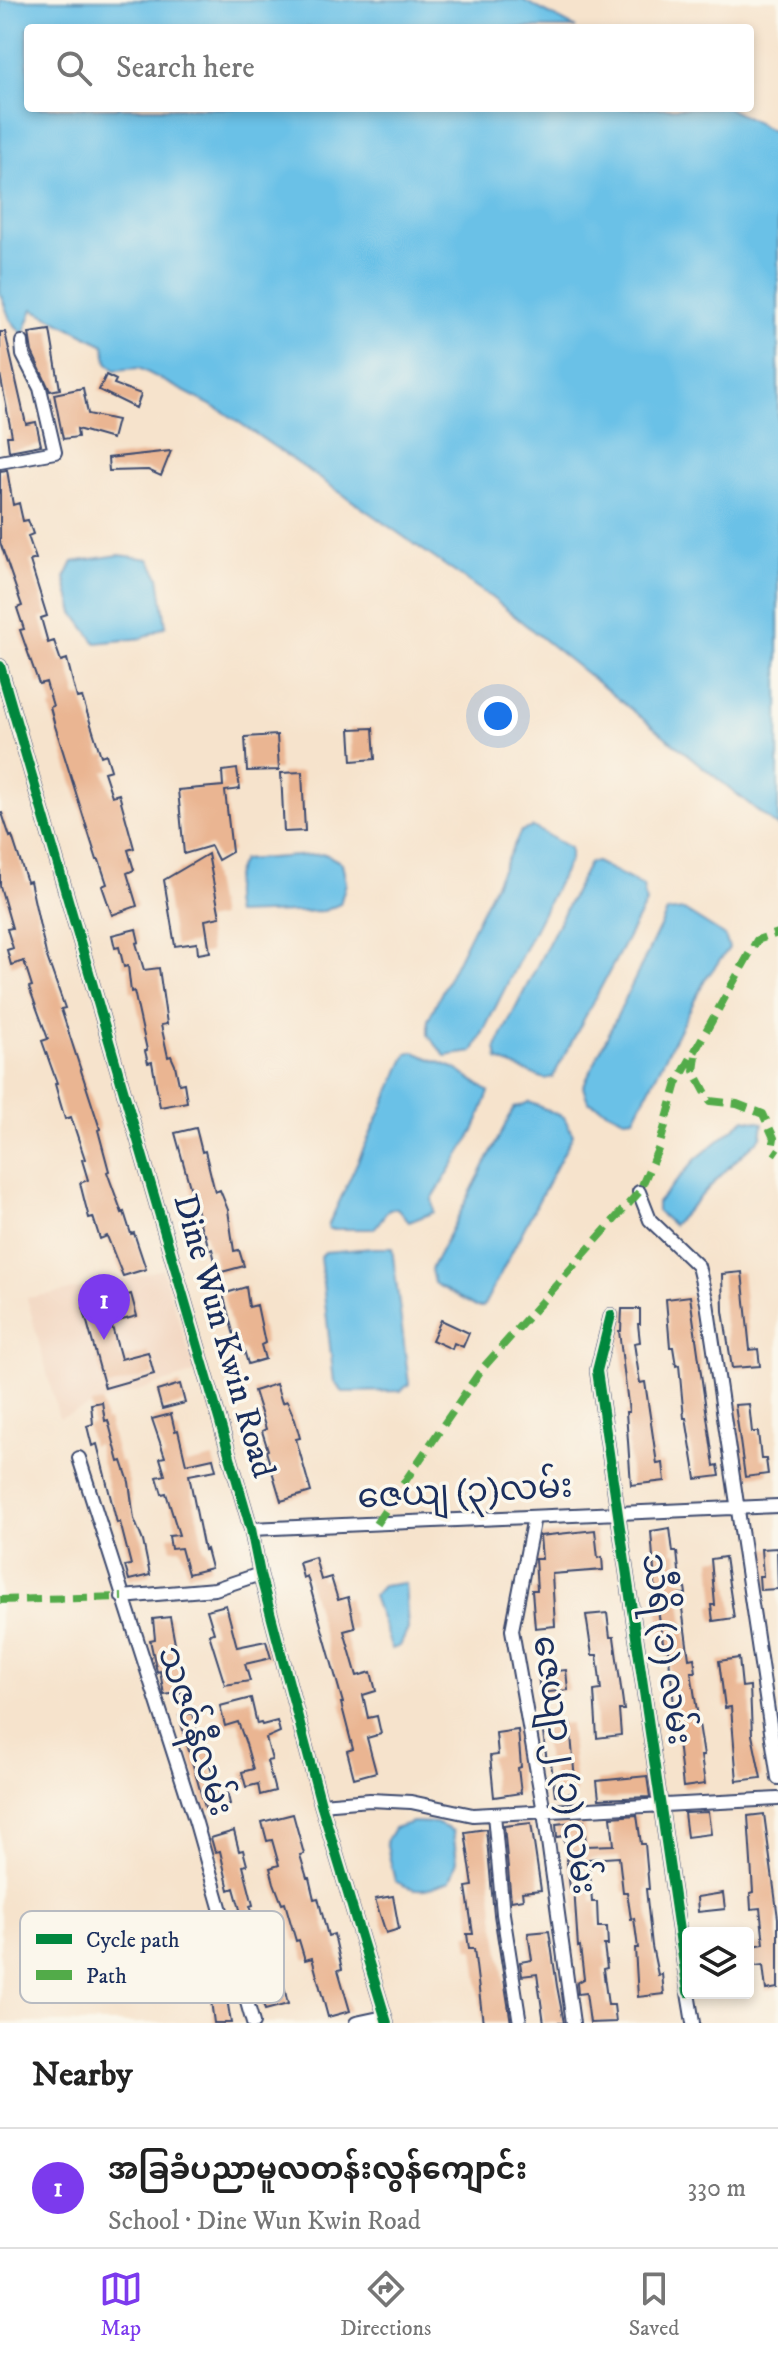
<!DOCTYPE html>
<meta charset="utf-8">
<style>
:root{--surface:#fff;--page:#f2f2f2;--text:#222;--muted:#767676;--line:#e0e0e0;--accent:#7c3aed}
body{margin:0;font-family:"IM FELL DW Pica","Noto Sans Myanmar",serif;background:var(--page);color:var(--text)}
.controls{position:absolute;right:24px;bottom:24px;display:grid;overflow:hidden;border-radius:8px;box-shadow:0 4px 12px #0003}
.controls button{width:72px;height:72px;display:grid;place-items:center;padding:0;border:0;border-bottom:2px solid var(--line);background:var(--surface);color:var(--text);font:40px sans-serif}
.you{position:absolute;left:498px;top:716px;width:28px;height:28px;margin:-20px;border:6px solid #fff;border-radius:50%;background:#1a73e8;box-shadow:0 0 0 12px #1a73e833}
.badge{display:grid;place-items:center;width:52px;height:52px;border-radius:50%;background:var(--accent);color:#fff;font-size:26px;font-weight:700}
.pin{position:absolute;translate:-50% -66px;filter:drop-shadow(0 2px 4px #0008)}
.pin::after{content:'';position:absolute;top:42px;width:28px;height:24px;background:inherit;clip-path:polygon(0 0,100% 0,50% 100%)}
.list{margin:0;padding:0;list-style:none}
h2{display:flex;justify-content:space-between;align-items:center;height:104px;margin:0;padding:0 32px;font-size:34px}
h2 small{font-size:26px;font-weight:400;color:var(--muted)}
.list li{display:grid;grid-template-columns:52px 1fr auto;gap:24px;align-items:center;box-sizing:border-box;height:120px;padding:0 32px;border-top:2px solid var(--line)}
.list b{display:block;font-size:30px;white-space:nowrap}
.list p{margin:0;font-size:26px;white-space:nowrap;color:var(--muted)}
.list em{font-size:26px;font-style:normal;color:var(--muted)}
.icon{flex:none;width:44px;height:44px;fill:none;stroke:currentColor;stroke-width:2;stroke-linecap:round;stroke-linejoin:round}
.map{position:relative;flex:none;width:778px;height:2023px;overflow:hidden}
.search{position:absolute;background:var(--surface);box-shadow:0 4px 12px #0003;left:24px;right:24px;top:24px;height:88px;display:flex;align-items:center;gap:20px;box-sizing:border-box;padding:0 28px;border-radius:8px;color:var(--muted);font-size:30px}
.sheet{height:224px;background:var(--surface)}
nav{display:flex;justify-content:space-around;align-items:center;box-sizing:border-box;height:112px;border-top:2px solid var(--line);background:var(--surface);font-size:22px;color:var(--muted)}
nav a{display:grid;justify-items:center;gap:4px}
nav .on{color:var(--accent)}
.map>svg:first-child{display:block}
.built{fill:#f2d4be}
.water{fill:#6ac1e7;stroke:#4278a2;stroke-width:2}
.building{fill:#eab592}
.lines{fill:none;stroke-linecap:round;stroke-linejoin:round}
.street-casing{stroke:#3c4a6e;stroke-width:16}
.street{stroke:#fff;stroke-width:12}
.quiet{stroke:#52ab49;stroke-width:8;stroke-dasharray:16 8;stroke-linecap:butt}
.cycleway-casing{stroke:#fbf7ec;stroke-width:15}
.cycleway{stroke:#00873e;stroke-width:10}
.labels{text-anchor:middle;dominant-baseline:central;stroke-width:7;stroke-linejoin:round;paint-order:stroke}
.street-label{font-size:34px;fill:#1b2f5e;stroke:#fbf7ec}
.key{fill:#fbf7ec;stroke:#b8bbc1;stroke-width:2}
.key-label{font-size:22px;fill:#1b2f5e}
</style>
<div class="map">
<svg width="778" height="2023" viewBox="0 0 778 2023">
<rect width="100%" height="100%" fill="#fbf7ec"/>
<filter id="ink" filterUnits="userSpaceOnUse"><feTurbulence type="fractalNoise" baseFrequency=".0125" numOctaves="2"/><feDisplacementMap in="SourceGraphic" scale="16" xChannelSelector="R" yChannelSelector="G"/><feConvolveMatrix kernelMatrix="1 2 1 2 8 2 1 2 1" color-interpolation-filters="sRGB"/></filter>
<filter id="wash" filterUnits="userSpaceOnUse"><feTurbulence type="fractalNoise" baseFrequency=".006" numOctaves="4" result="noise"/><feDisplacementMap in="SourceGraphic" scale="32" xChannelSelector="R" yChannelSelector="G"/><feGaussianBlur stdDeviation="1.8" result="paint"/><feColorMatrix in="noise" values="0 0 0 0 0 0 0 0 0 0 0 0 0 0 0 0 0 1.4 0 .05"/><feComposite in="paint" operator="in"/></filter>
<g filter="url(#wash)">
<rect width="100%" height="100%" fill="#f6e3cc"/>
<path class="built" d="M162 1269 196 1373 104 1401 59 1418 27 1298 112 1283Z"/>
<path class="water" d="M0 0H523L576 28H28V108H728L778 134V827L492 598 224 412 139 368 115 370 107 362 104 345 33 309 23 335 10 319 0 293Z
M119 555 149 559 159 577 166 626 143 638 96 643 74 613 65 578 73 562Z
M533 827 570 848V859L473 1052 445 1056 428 1035V1020L521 831Z
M325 854 342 863 346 883 340 904 324 911 235 914C231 894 232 878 242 860Z
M596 862 643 886 646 903 553 1077 545 1079 498 1060 496 1047 589 863Z
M684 910 725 936 729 948 705 980 634 1118 624 1119 588 1101 583 1087 667 912Z
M414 1052 456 1069 489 1092 474 1131 432 1199 434 1212 409 1222 397 1208 389 1209 374 1229H329L328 1226 407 1054Z
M529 1102 564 1117 573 1135 483 1307H476L434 1283 431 1269 514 1108Z
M745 1119 763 1123 761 1137 731 1165 673 1225 657 1211V1203L696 1159Z
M374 1248H392L409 1384 401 1391 343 1392 334 1382 320 1257 325 1252Z
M405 1583 408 1629 400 1646 392 1649 373 1596 382 1586Z
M413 1822 436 1823 453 1831 457 1861 450 1881C427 1890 417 1894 395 1881L386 1842 394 1828Z"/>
<g id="blocks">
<path class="building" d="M50 330 60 389 50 391 32 352 29 333Z
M0 332H5L26 424 36 422 41 445 9 451 7 436H12L0 374Z
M106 375 116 380 114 384 141 394 136 408 99 390Z
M83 388 88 414 117 420 112 439 77 429 78 437 63 439 54 394Z
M171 451 161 476 148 470 109 471 108 458Z
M7 470 13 505 19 503 23 521 28 520 33 534 28 536 36 559 30 561 47 616 41 618 48 643 54 641 61 661 67 659 77 698 82 697 101 756 106 754 111 770 104 772 112 796 119 794 134 848 128 850 134 870 127 873 137 906 112 915 102 886 107 884 99 860H97L55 726 50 707 53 706 46 682 39 684 20 630 24 629 17 608 22 606 0 542V471Z
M373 728 375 759 352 761 350 729Z
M277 735 279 770 247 771 245 737Z
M237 769 240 789 225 791 232 852 218 860 211 846 184 854 178 790 223 786 222 771Z
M302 772 305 831 284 832 281 773Z
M0 813H2L10 837 12 836 27 882 30 881 46 954 65 1008 61 1009 100 1129 98 1130 109 1171 107 1172 122 1213 124 1212 131 1234 134 1233 146 1269 123 1276 107 1236 100 1239 93 1217 89 1218 85 1203 80 1183 88 1180 82 1160 85 1159 71 1117 65 1119 60 1102 55 1084 57 1083 42 1041 48 1039 29 987 32 986 24 961 11 965 7 950 13 948 7 929 12 928 0 886Z
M208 854 220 917 205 920 210 952 198 954 197 943 175 946 164 880Z
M136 929 139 942 136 943 144 970 159 968 167 1024 161 1025 168 1057 171 1056 175 1065 179 1084 184 1083 187 1102 160 1107 152 1062 148 1063 145 1051 147 1050 134 991 131 992 128 966 124 967 119 947 115 948 112 935Z
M196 1128 202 1152 205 1151 215 1192 220 1190 228 1210 234 1251 239 1250 244 1266 218 1273 212 1249 209 1250 205 1234H203L175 1133Z
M742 1272 750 1350 758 1349 760 1366 732 1368 723 1311 722 1274Z
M246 1287 249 1307 257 1305 265 1343 261 1345 265 1359 248 1364 244 1350 241 1351 233 1332 223 1294Z
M131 1294 137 1316 111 1323 121 1359 148 1352 154 1374 105 1388 83 1307Z
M690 1296 714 1466 718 1465 720 1476 696 1479 686 1418H684L679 1365 676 1366 673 1347H670L666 1299Z
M622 1309H640V1324H638L640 1342 634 1343 640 1383 645 1382 657 1464 663 1463 665 1481 631 1485 626 1412H629L619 1331H621Z
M441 1320 469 1333 463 1347 454 1343 452 1349 432 1340Z
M180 1384 185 1403 162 1409 157 1391Z
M276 1384 282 1403 287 1401 295 1420 300 1438 296 1439 311 1492 281 1501 266 1451 268 1450 262 1431 266 1429 254 1391Z
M102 1402 105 1421 108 1420 119 1462 122 1461 129 1482 134 1519 143 1541 150 1575 129 1580 125 1566 131 1565 120 1522 117 1523 97 1444 92 1446 87 1426 93 1424 91 1404Z
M749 1404 752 1432H758L761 1459H766L768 1474 745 1477 735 1405Z
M171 1414 175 1431 178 1430 186 1464 213 1458 216 1470 189 1475 204 1550 206 1549 211 1568 188 1574 181 1548 171 1549 169 1536 179 1535 166 1493 162 1494 157 1477 165 1475 160 1458 165 1457 152 1419Z
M670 1528 673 1552H677L680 1580H684L686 1594H680L689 1659 694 1658 696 1672H691L704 1756H701L705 1784 683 1787 668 1649H664L656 1597 651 1531Z
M595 1530 598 1558 602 1557 603 1570 552 1574 555 1626 535 1628 532 1590H537L535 1559H542L540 1536Z
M777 1548 778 1589 760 1590 759 1576H763L761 1549Z
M315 1557 321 1580 331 1577 338 1600 348 1597 355 1628 344 1631 357 1676 371 1672 376 1691 363 1695 368 1718 377 1716 381 1734 367 1738 376 1772 354 1778 347 1751 353 1749 341 1703H343L307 1576 303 1578 299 1562Z
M725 1557 734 1618 713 1621 711 1605H715L711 1559Z
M226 1605 237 1647 266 1641 271 1658 245 1664 250 1681 225 1685 209 1634 214 1633 207 1610Z
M607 1613 610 1637H614L624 1710H619L621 1735 597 1738 594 1691 601 1690 597 1655H592L586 1615Z
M170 1617 184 1692 164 1695 160 1671 157 1672 150 1640 155 1639 153 1619Z
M739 1658 742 1687 750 1686 752 1735 761 1778 737 1781 731 1707 725 1708 719 1661Z
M566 1670 568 1690 540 1693 538 1673Z
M251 1698 257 1724 261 1723 262 1725 277 1721 280 1732 266 1738 272 1760 267 1761 275 1791 260 1795 258 1784 246 1787 242 1772 253 1769 246 1744 238 1722 225 1726 220 1706Z
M193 1713 198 1735 203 1734 207 1751 211 1750 214 1764 210 1765 217 1789 226 1787 230 1804 206 1811 179 1716Z
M570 1723 576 1793 555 1795 551 1762H547L542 1725Z
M518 1730 521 1767 518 1768 521 1793 494 1797 490 1756 498 1755 496 1733Z
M647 1776 650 1797 599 1799 597 1781Z
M708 1812 711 1834 687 1837 684 1813Z
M293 1814 304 1854 300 1855 307 1878H309L314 1899 318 1898 328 1936 334 1934 342 1969 338 1970 350 2011 328 2017 312 1958 305 1960 299 1940 296 1941 285 1903 282 1904 274 1883 270 1868 279 1865 272 1840 267 1841 262 1822Z
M764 1814 778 1918V1988L766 1990 763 1965 755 1966 753 1946 764 1944 760 1908 751 1909 750 1893 753 1892 748 1816Z
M637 1815 641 1844H645L649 1889H646L652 1946 658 1975 662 1974 664 1994 638 1997 635 1948H638L634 1918 631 1919 627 1892H623L619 1857 589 1859 592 1902H597L598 1927H607L608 1945H604L607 1968 603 1969 608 2005H614L616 2022 590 2023 586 1993 578 1994 577 1983 584 1979 580 1946 578 1947 574 1887 570 1888 564 1836 557 1837 556 1824 584 1821 586 1846 614 1845 611 1817Z
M531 1823 541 1890 522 1892 523 1899 511 1901 504 1826Z
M486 1829 494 1915 511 2023H483L474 1949H469L467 1934H473L466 1887 473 1886 465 1832Z
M234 1831 239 1851 243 1850 247 1865 243 1866 253 1905 250 1906 269 1962 249 1967 245 1952 249 1951 237 1914 241 1913 234 1888 229 1890 220 1851 215 1852 211 1838Z
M723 1893 725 1909 698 1912 697 1897Z
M393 1896 399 1929 386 1933 375 1899Z
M549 1931 557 1986 564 2023H544L537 1974 522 1976 520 1962 532 1960 528 1933Z
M279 1965 288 2004 265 2010 260 1992 266 1991 260 1970Z
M215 1970 223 1999H227L231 2023H214L207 1971Z"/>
</g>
</g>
<g filter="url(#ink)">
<use href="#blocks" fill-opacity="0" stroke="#3c4a6e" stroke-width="2"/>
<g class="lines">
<g class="street-casing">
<path id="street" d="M0 462 55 452 40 388 23 355 22 342
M0 666 251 1529 260 1574 321 1804 387 2023
M639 1192 650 1220 698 1266 707 1303 778 1778
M611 1315 597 1371 688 1992
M79 1458 196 1823 253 2023
M534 1517 512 1630 544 1812 573 2023
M251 1529 778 1506
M122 1597 215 1589 260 1574
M321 1804 370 1800 411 1802 473 1815 778 1799
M494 1814 503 1914 520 2023
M688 1993 693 2023
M356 2023 384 2017"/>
</g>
<use href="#street" class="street"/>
<path class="quiet" d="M696 1056 694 1071 710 1101 737 1104 763 1114 774 1138 772 1149 778 1153
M376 1524 481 1370 639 1192 659 1147 677 1083 757 940 778 933
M0 1600 122 1597"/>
<g class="cycleway-casing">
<path id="cycleway" d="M0 666 251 1529 260 1574 321 1804 387 2023
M611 1315 597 1371 688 1992"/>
</g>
<use href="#cycleway" class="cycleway"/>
</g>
</g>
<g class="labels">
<g class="street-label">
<text transform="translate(224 1336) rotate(74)">Dine Wun Kwin Road</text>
<text transform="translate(465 1492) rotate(-3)">ဇေယျ (၃)လမ်း</text>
<text transform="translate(666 1649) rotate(82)">သီရိ (၁) လမ်း</text>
<text transform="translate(195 1731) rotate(72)">သဇင်နီလမ်း</text>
<text transform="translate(564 1765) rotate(81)">ဇေယျာ၂ (၁) လမ်း</text>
</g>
</g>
<rect x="20" y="1911" width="264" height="92" rx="12" class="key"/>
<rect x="36" y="1934" width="36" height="10" fill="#00873e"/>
<rect x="36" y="1970" width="36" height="10" fill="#52ab49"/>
<g class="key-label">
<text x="86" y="1947">Cycle path</text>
<text x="86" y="1983">Path</text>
</g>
</svg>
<div class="controls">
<button><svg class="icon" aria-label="layers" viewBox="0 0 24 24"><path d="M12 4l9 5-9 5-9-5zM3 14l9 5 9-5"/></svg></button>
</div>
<div class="you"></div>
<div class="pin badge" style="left:104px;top:1340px">1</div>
<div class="search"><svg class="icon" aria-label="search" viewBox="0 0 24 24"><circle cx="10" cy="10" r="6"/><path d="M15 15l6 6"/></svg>Search here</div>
</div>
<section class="sheet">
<h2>Nearby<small></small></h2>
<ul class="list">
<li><span class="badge">1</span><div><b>အခြခံပညာမူလတန်းလွန်ကျောင်း</b><p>School · Dine Wun Kwin Road</p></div><em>330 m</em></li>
</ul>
</section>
<nav>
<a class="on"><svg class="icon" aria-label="map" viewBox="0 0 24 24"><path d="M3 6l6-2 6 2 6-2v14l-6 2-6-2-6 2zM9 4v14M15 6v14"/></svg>Map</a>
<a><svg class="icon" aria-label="directions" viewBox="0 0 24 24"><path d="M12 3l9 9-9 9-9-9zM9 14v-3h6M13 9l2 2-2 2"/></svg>Directions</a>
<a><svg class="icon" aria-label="saved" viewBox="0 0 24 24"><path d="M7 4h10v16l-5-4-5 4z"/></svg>Saved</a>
</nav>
